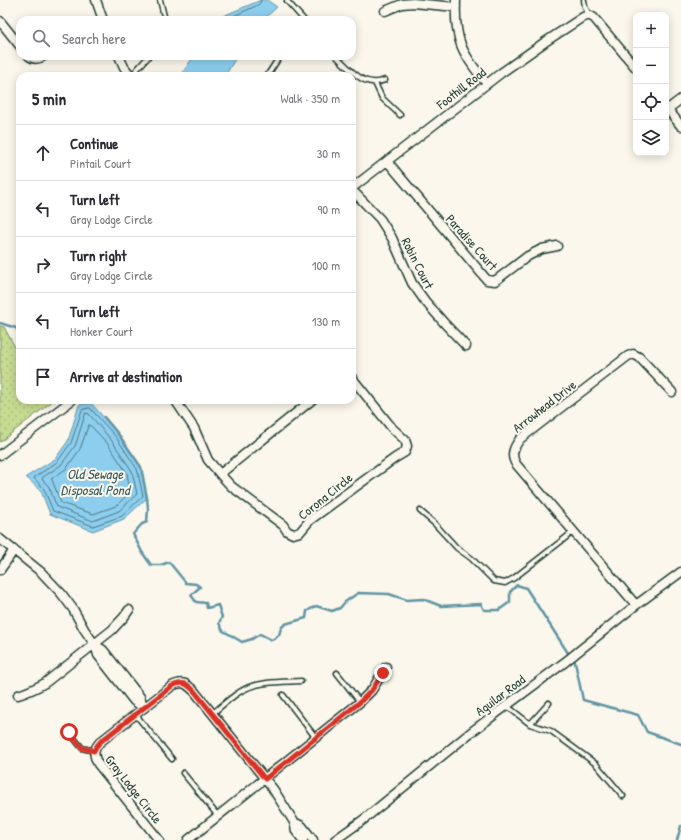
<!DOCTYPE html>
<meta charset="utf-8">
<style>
:root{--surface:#fff;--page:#f7f7f7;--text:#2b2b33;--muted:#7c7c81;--line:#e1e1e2}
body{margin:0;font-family:"Patrick Hand",sans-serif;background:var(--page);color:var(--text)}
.controls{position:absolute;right:12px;top:12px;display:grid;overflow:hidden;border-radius:8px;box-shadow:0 2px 10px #0003}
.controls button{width:36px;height:36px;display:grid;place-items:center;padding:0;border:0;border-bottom:1px solid var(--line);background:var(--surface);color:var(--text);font:20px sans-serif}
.stop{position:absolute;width:12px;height:12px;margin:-9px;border:3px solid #d93025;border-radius:50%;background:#fff}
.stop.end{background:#d93025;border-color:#fff;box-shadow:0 1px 4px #0008}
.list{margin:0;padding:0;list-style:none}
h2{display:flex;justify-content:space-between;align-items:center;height:52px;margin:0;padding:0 16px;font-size:17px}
h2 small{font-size:13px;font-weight:400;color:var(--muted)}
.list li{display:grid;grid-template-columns:26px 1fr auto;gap:12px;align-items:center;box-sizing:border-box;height:56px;padding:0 16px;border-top:1px solid var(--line)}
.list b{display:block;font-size:15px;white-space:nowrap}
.list p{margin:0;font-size:13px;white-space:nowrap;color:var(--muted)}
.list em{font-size:13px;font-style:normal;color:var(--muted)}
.icon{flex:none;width:22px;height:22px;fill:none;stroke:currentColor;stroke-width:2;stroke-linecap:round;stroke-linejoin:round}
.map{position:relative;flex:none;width:681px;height:840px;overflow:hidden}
.search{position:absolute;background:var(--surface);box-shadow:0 2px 10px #0003;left:16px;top:16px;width:340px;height:44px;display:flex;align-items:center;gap:10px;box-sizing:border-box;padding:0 14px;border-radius:12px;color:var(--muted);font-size:15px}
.panel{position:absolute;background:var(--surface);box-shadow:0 2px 10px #0003;left:16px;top:72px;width:340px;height:332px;border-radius:12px}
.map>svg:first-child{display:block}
.park{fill:url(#park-dots);stroke:#728c63}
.water{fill:#8dceef;stroke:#6194a4}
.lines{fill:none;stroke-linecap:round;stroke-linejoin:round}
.shore{stroke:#4b777f;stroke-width:1}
.stream{stroke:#6194a4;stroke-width:2.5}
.lane-casing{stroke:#1f3d34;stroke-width:7}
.street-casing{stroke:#1f3d34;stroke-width:11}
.lane{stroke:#fbf7ec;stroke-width:4}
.street{stroke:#fbf7ec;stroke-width:8}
.route{stroke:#d93025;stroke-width:5}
.labels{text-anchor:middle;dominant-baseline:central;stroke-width:4;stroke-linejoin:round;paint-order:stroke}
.street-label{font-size:13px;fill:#1f3d34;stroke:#fbf7ec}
.water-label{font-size:14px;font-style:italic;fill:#355a59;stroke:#fbf7ec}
</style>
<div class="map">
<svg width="681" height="840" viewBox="0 0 681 840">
<defs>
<pattern id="park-dots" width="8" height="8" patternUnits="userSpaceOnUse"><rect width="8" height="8" fill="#c6dc92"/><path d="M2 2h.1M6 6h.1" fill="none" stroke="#aabe7e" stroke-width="1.8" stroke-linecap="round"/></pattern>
</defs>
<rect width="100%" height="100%" fill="#fbf7ec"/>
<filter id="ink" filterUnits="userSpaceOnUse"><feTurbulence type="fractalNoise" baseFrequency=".025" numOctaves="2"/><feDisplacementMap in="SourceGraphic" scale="8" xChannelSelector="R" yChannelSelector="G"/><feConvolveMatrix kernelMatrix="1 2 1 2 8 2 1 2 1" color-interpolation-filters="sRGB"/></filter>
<g filter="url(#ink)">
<path class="park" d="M0 326 4 327 17 351 20 353V400H54L0 442Z"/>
<path class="water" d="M261 0H267L277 7 263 20H220L223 16Z
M194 56H237L225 76H180Z
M91 403 119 435 141 467 147 498 124 519 93 531 50 514 41 491 26 477 55 459 68 441 79 405Z"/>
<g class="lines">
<path class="shore" d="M225 20 258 5 260 3 261 0
M90 408 116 437 137 469 143 496 122 516 93 526 53 511 44 489 34 478 35 477 57 462 71 443 82 410Z
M86 413 89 414 112 441 132 471 137 494 119 511 93 521 57 507 49 487 42 479 43 477 61 465 75 446Z
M89 425 91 426 108 444 127 473 130 492 116 506 93 514 61 503 52 480V478L66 469 80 449Z"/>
<path class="stream" d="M0 323 16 328 20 335
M104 417 119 435 141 467 147 498 148 509 147 522 142 524 133 534 142 552 151 565H161L169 562 186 583 196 584 200 587 191 595 196 602 206 603 207 608 218 605 222 617 219 623 223 631 227 633 242 642 252 639 260 634 272 640 279 635 281 628 285 624 306 618 307 611 316 606 332 611 340 608 345 602 358 593 389 594 407 600 423 599 441 606 481 604 484 610H499L510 602V592L517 585 526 588 568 653
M575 662 583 700 638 715 647 732 681 744
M677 840 681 826"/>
<g class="lane-casing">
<path id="lane" d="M160 0 165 20
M584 0 585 7 589 15
M287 1 304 20
M336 56C350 69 364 89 385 80
M131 76 149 56
M267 76 280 56
M375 83 382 98 400 115
M420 511 434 523 457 548 471 558 494 581 505 583 514 578 573 532
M337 673 360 702
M283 695 316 738
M507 706 530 724 549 703
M213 713C222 706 234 694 245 689 261 681 284 682 301 681
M136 715 172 759
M530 724 551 731 596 764 623 796
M69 732 82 748 94 751
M183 773 218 816"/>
</g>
<g class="street-casing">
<path id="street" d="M96 0 103 20
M456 0C454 40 462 54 487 84
M385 11 402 4 413 3 456 7
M0 21 20 46
M29 56C34 60 39 59 44 56
M119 56 124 67 131 76
M666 107 681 126
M668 109 681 99
M387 161 487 280 495 281 528 256 542 249 557 246
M352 188 501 73 545 42 583 17 589 15 594 18 636 68
M352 190 380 219 392 238 412 283 425 301 445 324 466 346
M175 400 194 428 208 460 220 474 231 486 283 525 287 531 293 534 300 532 310 520 395 458 405 452 407 446 405 440 392 428 352 378
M0 455 72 400
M220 474 312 400
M0 539 41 572 61 593 73 609 84 629 95 645 98 655 134 701 144 708
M0 570 14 550
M636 605 516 464C510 455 514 447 520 439L628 356 633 354 639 357 672 392
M95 645 103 650 140 697 144 708
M18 695C28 692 36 688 45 683L112 630 124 617 129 610
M294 822 302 826 313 840
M159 840 98 764C93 755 93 750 100 742L172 686C183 680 187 684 195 692L273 789 294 822 296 831 303 840
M188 840 360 702 372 690 386 667
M335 840 363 820 470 733 565 662 636 605 681 572"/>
</g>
<use href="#lane" class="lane"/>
<use href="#street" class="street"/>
</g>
</g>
<g class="lines" filter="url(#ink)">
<path class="route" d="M69 732 82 748 94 751 96 747 100 742 172 686C183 681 187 683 195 692L265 779 360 702 372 690 383 673"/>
</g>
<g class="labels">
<g class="street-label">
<text transform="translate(461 88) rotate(-38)">Foothill Road</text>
<text transform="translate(472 242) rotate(48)">Paradise Court</text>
<text transform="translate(418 263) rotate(63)">Robin Court</text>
<text transform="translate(544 406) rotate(-38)">Arrowhead Drive</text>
<text transform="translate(325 496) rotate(-39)">Corona Circle</text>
<text transform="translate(500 695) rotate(-37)">Aguilar Road</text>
<text transform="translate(134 789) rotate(52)">Gray Lodge Circle</text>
</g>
<g class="water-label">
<text x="95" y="473">Old Sewage<tspan x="95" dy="16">Disposal Pond</tspan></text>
</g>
</g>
</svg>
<div class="controls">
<button>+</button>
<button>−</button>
<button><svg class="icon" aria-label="locate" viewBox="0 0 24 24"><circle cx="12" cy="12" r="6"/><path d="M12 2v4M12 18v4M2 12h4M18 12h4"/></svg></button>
<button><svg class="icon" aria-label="layers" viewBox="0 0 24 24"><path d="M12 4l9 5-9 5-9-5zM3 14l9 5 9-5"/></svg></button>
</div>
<div class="stop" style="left:69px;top:732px"></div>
<div class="stop end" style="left:383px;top:673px"></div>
<div class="search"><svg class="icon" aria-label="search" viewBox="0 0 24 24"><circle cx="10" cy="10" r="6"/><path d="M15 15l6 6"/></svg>Search here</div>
<section class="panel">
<h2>5 min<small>Walk · 350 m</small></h2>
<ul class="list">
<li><svg class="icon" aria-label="ahead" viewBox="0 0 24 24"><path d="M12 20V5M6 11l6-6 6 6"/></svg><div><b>Continue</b><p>Pintail Court</p></div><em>30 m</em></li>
<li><svg class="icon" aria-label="left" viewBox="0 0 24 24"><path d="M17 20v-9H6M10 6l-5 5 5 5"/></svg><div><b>Turn left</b><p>Gray Lodge Circle</p></div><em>90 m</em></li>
<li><svg class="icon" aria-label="right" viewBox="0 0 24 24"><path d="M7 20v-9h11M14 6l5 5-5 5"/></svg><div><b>Turn right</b><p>Gray Lodge Circle</p></div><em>100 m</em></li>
<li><svg class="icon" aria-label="left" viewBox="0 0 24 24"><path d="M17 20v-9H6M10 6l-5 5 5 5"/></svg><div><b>Turn left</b><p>Honker Court</p></div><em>130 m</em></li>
<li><svg class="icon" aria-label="arrive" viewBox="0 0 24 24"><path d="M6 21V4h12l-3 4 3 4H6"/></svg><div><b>Arrive at destination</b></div></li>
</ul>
</section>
</div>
